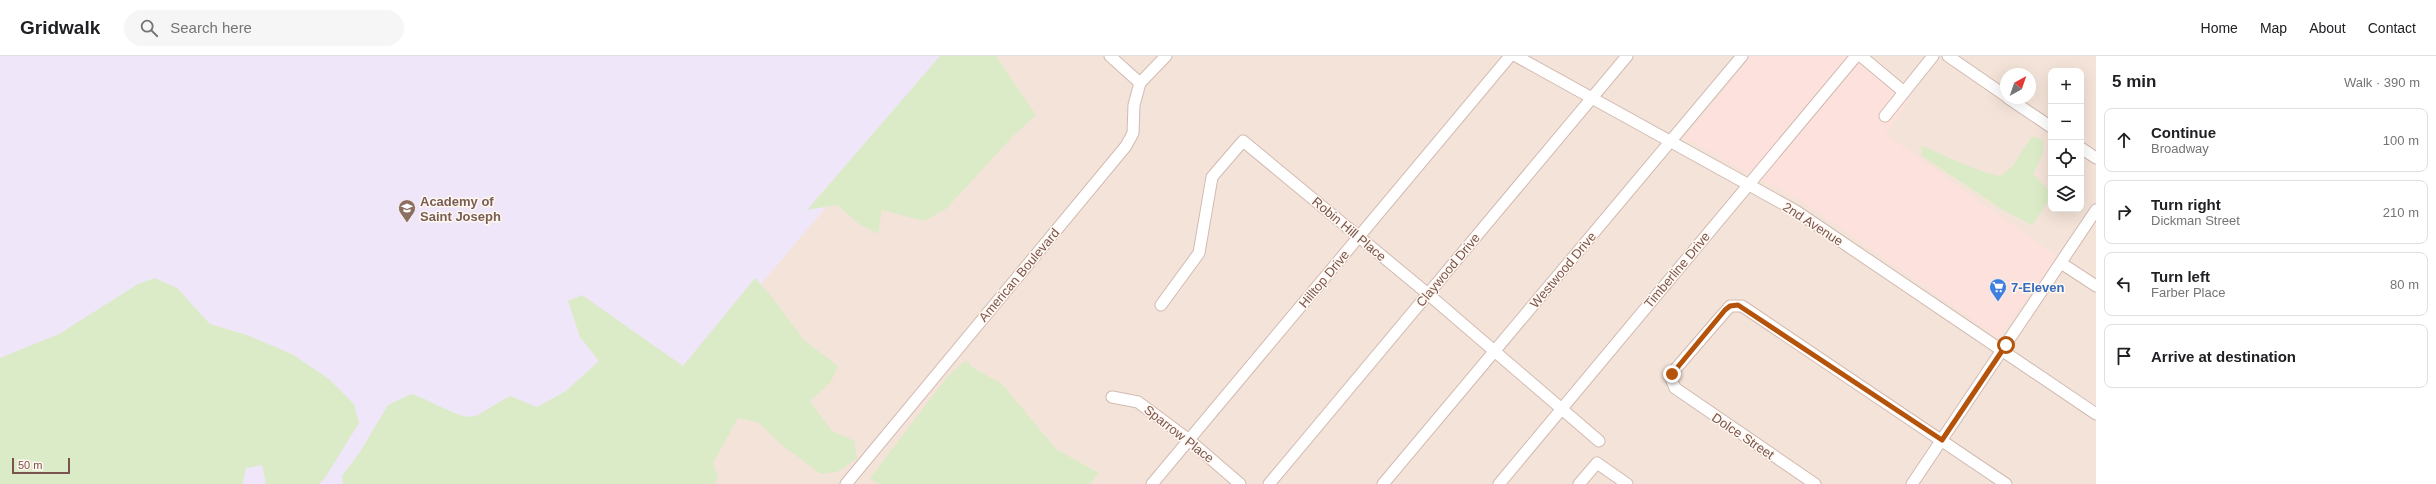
<!DOCTYPE html>
<meta charset="utf-8">
<style>
:root{--surface:#fff;--page:#f6f6f6;--text:#202124;--muted:#757577;--line:#e0e0e0}
body{margin:0;font-family:Helvetica,sans-serif;background:var(--page);color:var(--text)}
.controls{position:absolute;right:12px;top:12px;display:grid;overflow:hidden;border-radius:8px;box-shadow:0 4px 16px #0002}
.controls button{width:36px;height:36px;display:grid;place-items:center;padding:0;border:0;border-bottom:1px solid var(--line);background:var(--surface);color:var(--text);font:20px sans-serif}
.compass{position:absolute;left:2000px;top:12px;width:36px;height:36px;border-radius:50%;background:var(--surface);box-shadow:0 4px 16px #0002;rotate:40deg}
.scale{position:absolute;left:12px;bottom:10px;width:58px;box-sizing:border-box;padding-left:4px;border:2px solid #78544c;border-top:0;font-size:11px;line-height:14px;white-space:nowrap;color:#78544c;-webkit-text-stroke:3px #fff7f0;paint-order:stroke}
.stop{position:absolute;width:12px;height:12px;margin:-9px;border:3px solid #b45309;border-radius:50%;background:#fff}
.stop.end{background:#b45309;border-color:#fff;box-shadow:0 1px 4px #0008}
.list{margin:0;padding:0;list-style:none}
h2{display:flex;justify-content:space-between;align-items:center;height:52px;margin:0;padding:0 16px;font-size:17px}
h2 small{font-size:13px;font-weight:400;color:var(--muted)}
.list li{display:grid;grid-template-columns:26px 1fr auto;gap:12px;align-items:center;box-sizing:border-box;height:64px;margin:0 8px 8px;padding:0 8px;border:1px solid var(--line);border-radius:8px}
.list b{display:block;font-size:15px;white-space:nowrap}
.list p{margin:0;font-size:13px;white-space:nowrap;color:var(--muted)}
.list em{font-size:13px;font-style:normal;color:var(--muted)}
.icon{flex:none;width:22px;height:22px;fill:none;stroke:currentColor;stroke-width:2;stroke-linecap:round;stroke-linejoin:round}
.map{position:relative;flex:none;width:2096px;height:428px;overflow:hidden}
header{display:flex;align-items:center;gap:24px;box-sizing:border-box;height:56px;padding:0 20px;background:var(--surface);border-bottom:1px solid var(--line)}
header strong{font-size:19px}
nav{display:flex;gap:22px;margin-inline-start:auto;font-size:14px}
.search{width:280px;height:36px;background:var(--page);display:flex;align-items:center;gap:10px;box-sizing:border-box;padding:0 14px;border-radius:22px;color:var(--muted);font-size:15px}
main{display:flex}
aside{flex:1;background:var(--surface)}
.map>svg:first-child{display:block}
.residential{fill:#f4e3d8;fill-rule:evenodd}
.commercial{fill:#fde1dd}
.education{fill:#efe6f9}
.green{fill:#dcebc7}
.lines{fill:none;stroke-linecap:round;stroke-linejoin:round}
.minor-casing{stroke:#d2bab1;stroke-width:13}
.minor{stroke:#fff;stroke-width:11}
.route{stroke:#b45309;stroke-width:5}
.labels{text-anchor:middle;dominant-baseline:central;stroke-width:3;stroke-linejoin:round;paint-order:stroke}
.education-label{font-size:13px;font-weight:bold;fill:#785e54;stroke:#fff7f0;text-anchor:start}
.street-label{font-size:13px;fill:#78544c;stroke:#fff7f0}
.shop-label{font-size:13px;font-weight:bold;fill:#366cbe;stroke:#fff7f0;text-anchor:start}
</style>
<header>
<strong>Gridwalk</strong>
<div class="search"><svg class="icon" aria-label="search" viewBox="0 0 24 24"><circle cx="10" cy="10" r="6"/><path d="M15 15l6 6"/></svg>Search here</div>
<nav><a>Home</a><a>Map</a><a>About</a><a>Contact</a></nav>
</header>
<main>
<div class="map">
<svg width="2096" height="428" viewBox="0 0 2096 428">
<rect width="100%" height="100%" fill="#fdf2e9"/>
<path class="residential" d="M0 0H2096V428H0ZM2051 15H2081V153H2051ZM2006 18H2030V42H2006Z"/>
<path class="commercial" d="M1751 0H1850L1909 46 1885 78 2058 201 1998 282 1806 148 1684 82Z"/>
<path class="education" d="M0 0H954L592 428H0Z"/>
<path class="green" d="M940 0H996L1036 59 1013 80 946 153 924 165 882 154 878 178 859 168 837 149 807 154Z
M2032 80 2043 84V97L2033 118 2051 137V141L2032 169 2006 156 1922 100 1921 90C1948 99 1972 115 2000 120L2011 112Z
M155 222 177 232 210 268 247 279 292 298 329 323 354 348 359 367 325 422 319 428H266L262 409 246 412 243 428H0V302L59 278 138 228Z
M755 222 771 240 804 284 838 310 831 326 810 345 831 374 854 385 857 403 837 416 821 418 783 390 759 367 738 362 713 407 718 422 715 428H343L342 420 360 396 388 349 411 338C428 342 461 365 475 360 485 356 499 345 510 340L537 351 566 335 599 305 580 281 568 245 582 239 683 310Z
M966 304 972 311 1002 328 1056 393 1099 417 1090 428H878L870 422 947 321Z"/>
<g class="lines">
<g class="minor-casing">
<path id="minor" d="M1110 0 1140 27
M1516 0 1796 155 2096 358
M1861 0 1904 36
M1948 0 2006 40
M2008 42 2051 71
M1885 60 1933 0
M2081 92 2096 102
M2061 207 2096 230
M1161 249 1199 197 1212 121 1243 85 1428 238 1599 385
M1112 341 1138 346 1189 384 1240 428
M846 428 1126 90 1133 77 1134 49 1140 27 1166 0
M1152 428 1510 0
M1269 428 1627 0
M1383 428 1742 0
M1499 428 1856 0
M1579 428 1597 407 1627 428
M1815 428 1675 332 1672 325V317L1730 250H1742L2006 428
M1912 428 2096 154"/>
</g>
<use href="#minor" class="minor"/>
</g>
<g class="lines">
<path class="route" d="M1672 318 1725 254 1730 250 1738 249 1942 384 2006 289"/>
</g>
<defs>
<g id="school-pin" transform="scale(0.9)"><path d="M0 17L-7.5 6A9.5 9.5 0 1 1 7.5 6Z" fill="#8d6e63" stroke="#fff7f0"/><path d="M0-5L7-2L0 1L-7-2ZM-4 1L0 2.5L4 1V4Q0 6-4 4Z" fill="#fff"/></g>
<g id="supermarket-pin" transform="scale(0.9)"><path d="M0 17L-7.5 6A9.5 9.5 0 1 1 7.5 6Z" fill="#3f7fe0" stroke="#fff7f0"/><path d="M-6-5.5h2.5l.6 2H6L4.5 2H-2.5L-4.4-4H-6ZM-1.5 3.2a1.3 1.3 0 1 0 .1 0ZM3 3.2a1.3 1.3 0 1 0 .1 0Z" fill="#fff"/></g>
</defs>
<g fill-rule="evenodd">
<use href="#school-pin" x="407" y="152"/>
<use href="#supermarket-pin" x="1998" y="231"/>
</g>
<g class="labels">
<g class="education-label">
<text x="420" y="145">Academy of<tspan x="420" dy="15">Saint Joseph</tspan></text>
</g>
<g class="street-label">
<text transform="translate(1813 168) rotate(33)">2nd Avenue</text>
<text transform="translate(1349 173) rotate(40)">Robin Hill Place</text>
<text transform="translate(1448 214) rotate(-50)">Claywood Drive</text>
<text transform="translate(1563 214) rotate(-50)">Westwood Drive</text>
<text transform="translate(1677 214) rotate(-50)">Timberline Drive</text>
<text transform="translate(1019 219) rotate(-50)">American Boulevard</text>
<text transform="translate(1324 223) rotate(-50)">Hilltop Drive</text>
<text transform="translate(1179 378) rotate(38)">Sparrow Place</text>
<text transform="translate(1743 380) rotate(34)">Dolce Street</text>
</g>
<g class="shop-label">
<text x="2011" y="231">7-Eleven</text>
</g>
</g>
</svg>
<div class="controls">
<button>+</button>
<button>−</button>
<button><svg class="icon" aria-label="locate" viewBox="0 0 24 24"><circle cx="12" cy="12" r="6"/><path d="M12 2v4M12 18v4M2 12h4M18 12h4"/></svg></button>
<button><svg class="icon" aria-label="layers" viewBox="0 0 24 24"><path d="M12 4l9 5-9 5-9-5zM3 14l9 5 9-5"/></svg></button>
</div>
<svg class="compass" viewBox="-18 -18 36 36"><path d="M0-13l5 13h-10z" fill="#e53935"/><path d="M0 13l5-13h-10z" fill="#757577"/></svg>
<div class="scale">50 m</div>
<div class="stop" style="left:2006px;top:289px"></div>
<div class="stop end" style="left:1672px;top:318px"></div>
</div>
<aside>
<h2>5 min<small>Walk · 390 m</small></h2>
<ul class="list">
<li><svg class="icon" aria-label="ahead" viewBox="0 0 24 24"><path d="M12 20V5M6 11l6-6 6 6"/></svg><div><b>Continue</b><p>Broadway</p></div><em>100 m</em></li>
<li><svg class="icon" aria-label="right" viewBox="0 0 24 24"><path d="M7 20v-9h11M14 6l5 5-5 5"/></svg><div><b>Turn right</b><p>Dickman Street</p></div><em>210 m</em></li>
<li><svg class="icon" aria-label="left" viewBox="0 0 24 24"><path d="M17 20v-9H6M10 6l-5 5 5 5"/></svg><div><b>Turn left</b><p>Farber Place</p></div><em>80 m</em></li>
<li><svg class="icon" aria-label="arrive" viewBox="0 0 24 24"><path d="M6 21V4h12l-3 4 3 4H6"/></svg><div><b>Arrive at destination</b></div></li>
</ul>
</aside>
</main>
